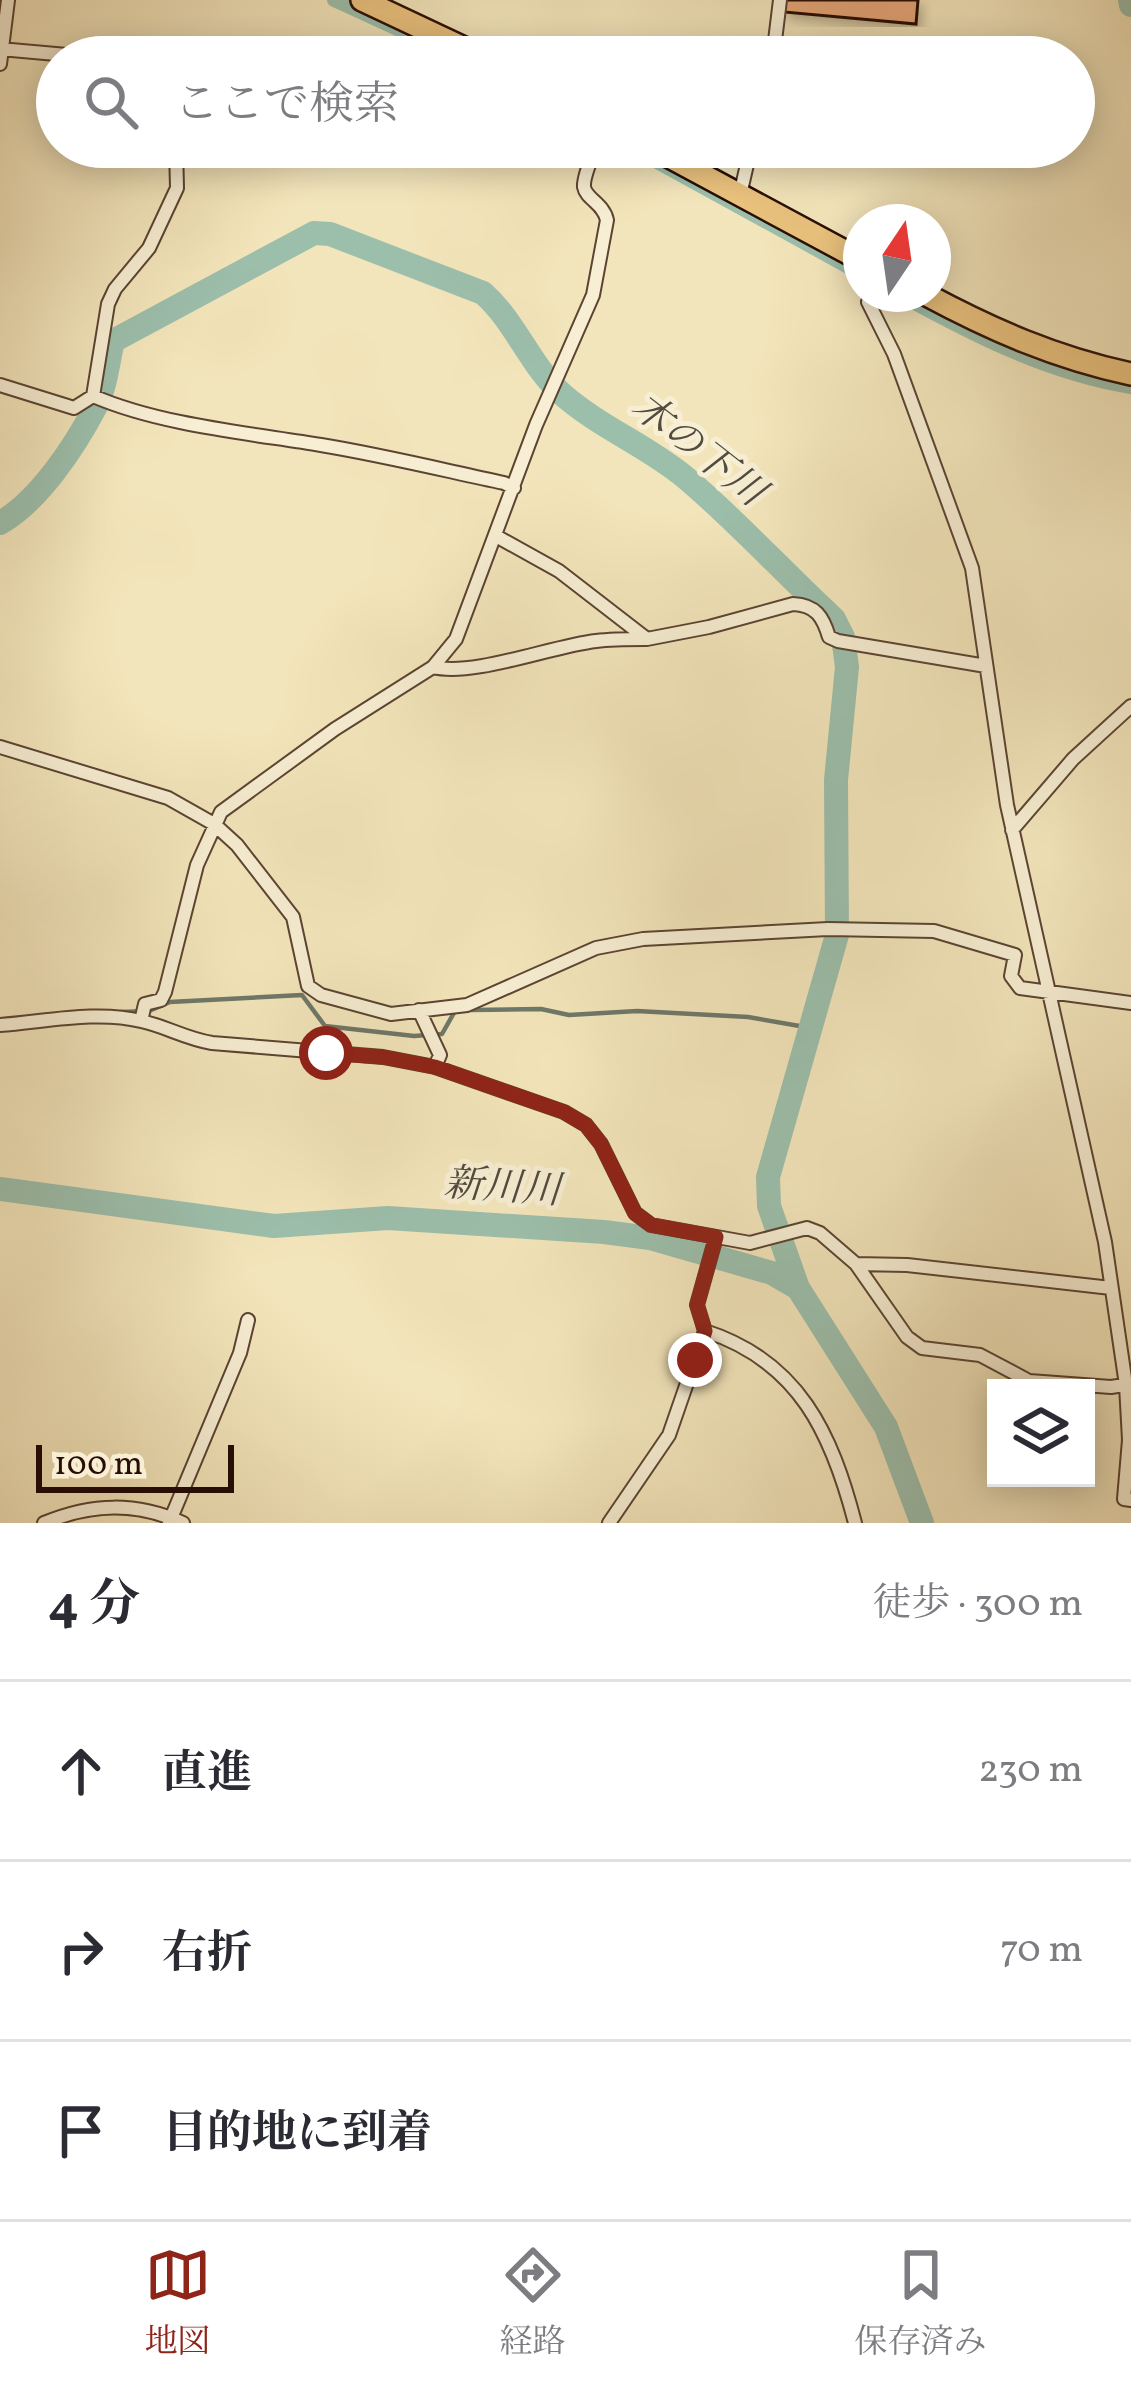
<!DOCTYPE html>
<html lang="ja">
<meta charset="utf-8">
<style>
:root{--surface:#fff;--page:#f2f2f3;--text:#2b2b33;--muted:#7c7c81;--line:#e1e1e2;--accent:#8f2418}
body{margin:0;font-family:Vollkorn,"Noto Serif JP",serif;background:var(--page);color:var(--text)}
.controls{position:absolute;right:36px;bottom:36px;display:grid;overflow:hidden;border-radius:0px;box-shadow:0 6px 30px #0003}
.controls button{width:108px;height:108px;display:grid;place-items:center;padding:0;border:0;border-bottom:3px solid var(--line);background:var(--surface);color:var(--text);font:60px sans-serif}
.compass{position:absolute;left:843px;top:204px;width:108px;height:108px;border-radius:50%;background:var(--surface);box-shadow:0 6px 30px #0003;rotate:13deg}
.scale{position:absolute;left:36px;bottom:30px;width:198px;box-sizing:border-box;padding-left:12px;border:6px solid #280e05;border-top:0;font-size:33px;line-height:42px;white-space:nowrap;color:#280e05;-webkit-text-stroke:9px #f7eed3;paint-order:stroke}
.stop{position:absolute;width:36px;height:36px;margin:-27px;border:9px solid #8f2418;border-radius:50%;background:#fff}
.stop.end{background:#8f2418;border-color:#fff;box-shadow:0 3px 12px #0008}
.list{margin:0;padding:0;list-style:none}
h2{display:flex;justify-content:space-between;align-items:center;height:156px;margin:0;padding:0 48px;font-size:51px}
h2 small{font-size:39px;font-weight:400;color:var(--muted)}
.list li{display:grid;grid-template-columns:78px 1fr auto;gap:36px;align-items:center;box-sizing:border-box;height:180px;padding:0 48px;border-top:3px solid var(--line)}
.list b{display:block;font-size:45px;white-space:nowrap}
.list em{font-size:39px;font-style:normal;color:var(--muted)}
.icon{flex:none;width:66px;height:66px;fill:none;stroke:currentColor;stroke-width:2;stroke-linecap:round;stroke-linejoin:round}
.map{position:relative;flex:none;width:1131px;height:1523px;overflow:hidden}
.search{position:absolute;background:var(--surface);box-shadow:0 6px 30px #0003;left:36px;right:36px;top:36px;height:132px;display:flex;align-items:center;gap:30px;box-sizing:border-box;padding:0 42px;border-radius:66px;color:var(--muted);font-size:45px}
.sheet{height:696px;background:var(--surface)}
nav{display:flex;justify-content:space-around;align-items:center;box-sizing:border-box;height:168px;border-top:3px solid var(--line);background:var(--surface);font-size:33px;color:var(--muted)}
nav a{display:grid;justify-items:center;gap:6px}
nav .on{color:var(--accent)}
.map>svg:first-child{display:block}
.lines{fill:none;stroke-linecap:round;stroke-linejoin:round}
.stream{stroke:#6e7869;stroke-width:4.5}
.canal{stroke:#9cbfac;stroke-width:14}
.river{stroke:#9cbfac;stroke-width:24}
.building{fill:#e4a577;stroke:#280e05;stroke-width:3;filter:url(#shadow)}
.minor-casing{stroke:#5b4432;stroke-width:16}
.primary-casing{stroke:#280e05;stroke-width:26}
.minor{stroke:#f7eed3;stroke-width:12}
.primary{stroke:#eac27e;stroke-width:21}
.route{stroke:#8f2418;stroke-width:15}
.labels{text-anchor:middle;dominant-baseline:central;stroke-width:10;stroke-linejoin:round;paint-order:stroke}
.water-label{font-size:39px;font-style:italic;fill:#514c3f;stroke:#f7eed3}
</style>
<div class="map">
<svg width="1131" height="1523" viewBox="0 0 1131 1523">
<defs>
<filter id="shadow"><feDropShadow dx="3.5" dy="6" stdDeviation="6" flood-color="#0004"/></filter>
</defs>
<rect width="100%" height="100%" fill="#f3e5bb"/>
<filter id="stains"><feTurbulence type="fractalNoise" baseFrequency=".00167" numOctaves="4"/><feColorMatrix values="0 0 0 0 .2 0 0 0 0 .09 0 0 0 0 .02 0 0 0 .5 -.17"/></filter>
<radialGradient id="worn" r=".72"><stop offset=".6" stop-color="#630" stop-opacity="0"/><stop offset="1" stop-color="#630" stop-opacity=".3"/></radialGradient>
<g class="lines">
<path class="stream" d="M471 1010 541 1009 569 1015 637 1011 748 1017 811 1028
M120 1012 149 1011 170 1002 302 995 325 1026 414 1036 442 1034 455 1011"/>
<path class="canal" d="M334 0 458 57
M630 147 861 274
M898 294C973 335 1046 373 1131 387"/>
<path class="river" d="M1130 0 1131 5
M0 523C39 501 75 446 96 406 106 386 108 362 113 341L314 233 330 234 483 293C516 322 530 366 563 395 601 428 648 446 686 478 738 522 784 573 834 619L843 637 847 667 836 780 837 935 768 1177 769 1206 798 1288
M0 1189 274 1226 388 1218 604 1232 650 1238 772 1273 798 1288 886 1427 922 1523"/>
</g>
<path class="building" d="M785 0H918L916 24 784 12Z"/>
<g class="lines">
<g class="minor-casing">
<path id="minor" d="M0 49 89 57
M773 57 780 0
M0 64 8 0
M740 195 751 147
M873 294 868 302 894 354 972 568 1007 805 1105 1242 1126 1385 1129 1440 1124 1499 1131 1500
M0 385 74 408 93 396 108 304 115 289 149 248 177 188 176 147
M93 396C160 425 248 433 321 445 382 455 443 470 504 483L514 488
M496 536 559 571 647 639 709 627 793 604C816 605 823 617 829 637L838 641 986 666
M433 667C473 677 552 646 596 641 612 639 629 639 645 639
M0 747 168 798 214 824 237 845 293 917 308 986 321 995 391 1014 467 1005 596 948 643 939 828 929 934 931 1015 955 1011 976 1020 988 1131 1003
M1012 830 1073 759 1131 706
M419 1010 440 1055 435 1067
M141 1021 145 1004 161 1000 165 992 197 865 221 812 335 729 433 667 456 639 536 425 593 295 607 220C603 203 586 199 584 187 583 177 592 157 596 147
M0 1025C44 1022 97 1010 141 1021 165 1026 186 1039 212 1043L383 1057 435 1067 564 1112 586 1125 601 1144 635 1213 651 1225 750 1243 807 1228 820 1233 856 1264 907 1337 922 1348 980 1355 1029 1381 1111 1387 1131 1384
M856 1264 907 1265 1111 1288
M705 1331C799 1361 832 1434 855 1523
M44 1523C92 1503 136 1502 183 1523
M169 1523 240 1353 248 1320
M609 1523 669 1435 705 1331 697 1305 716 1237"/>
</g>
<g class="primary-casing">
<path id="primary" d="M362 0 483 57
M651 147 861 260
M925 294C992 330 1056 358 1131 374"/>
</g>
<use href="#minor" class="minor"/>
<use href="#primary" class="primary"/>
</g>
<g class="lines">
<path class="route" d="M326 1053 383 1057 435 1067 564 1112 586 1125 601 1144 635 1213 651 1225 716 1237 697 1305 705 1331 695 1360"/>
</g>
<g class="labels">
<g class="water-label">
<text transform="translate(697 451) rotate(38)">木の下川</text>
<text transform="translate(502 1189) rotate(4)">新川川</text>
</g>
</g>
<rect width="100%" height="100%" filter="url(#stains)"/>
<rect width="100%" height="100%" fill="url(#worn)"/>
</svg>
<div class="controls">
<button><svg class="icon" aria-label="layers" viewBox="0 0 24 24"><path d="M12 4l9 5-9 5-9-5zM3 14l9 5 9-5"/></svg></button>
</div>
<svg class="compass" viewBox="-18 -18 36 36"><path d="M0-13l5 13h-10z" fill="#e53935"/><path d="M0 13l5-13h-10z" fill="#7c7c81"/></svg>
<div class="scale">100 m</div>
<div class="stop" style="left:326px;top:1053px"></div>
<div class="stop end" style="left:695px;top:1360px"></div>
<div class="search"><svg class="icon" aria-label="search" viewBox="0 0 24 24"><circle cx="10" cy="10" r="6"/><path d="M15 15l6 6"/></svg>ここで検索</div>
</div>
<section class="sheet">
<h2>4 分<small>徒歩 · 300 m</small></h2>
<ul class="list">
<li><svg class="icon" aria-label="ahead" viewBox="0 0 24 24"><path d="M12 20V5M6 11l6-6 6 6"/></svg><div><b>直進</b></div><em>230 m</em></li>
<li><svg class="icon" aria-label="right" viewBox="0 0 24 24"><path d="M7 20v-9h11M14 6l5 5-5 5"/></svg><div><b>右折</b></div><em>70 m</em></li>
<li><svg class="icon" aria-label="arrive" viewBox="0 0 24 24"><path d="M6 21V4h12l-3 4 3 4H6"/></svg><div><b>目的地に到着</b></div></li>
</ul>
</section>
<nav>
<a class="on"><svg class="icon" aria-label="map" viewBox="0 0 24 24"><path d="M3 6l6-2 6 2 6-2v14l-6 2-6-2-6 2zM9 4v14M15 6v14"/></svg>地図</a>
<a><svg class="icon" aria-label="directions" viewBox="0 0 24 24"><path d="M12 3l9 9-9 9-9-9zM9 14v-3h6M13 9l2 2-2 2"/></svg>経路</a>
<a><svg class="icon" aria-label="saved" viewBox="0 0 24 24"><path d="M7 4h10v16l-5-4-5 4z"/></svg>保存済み</a>
</nav>
